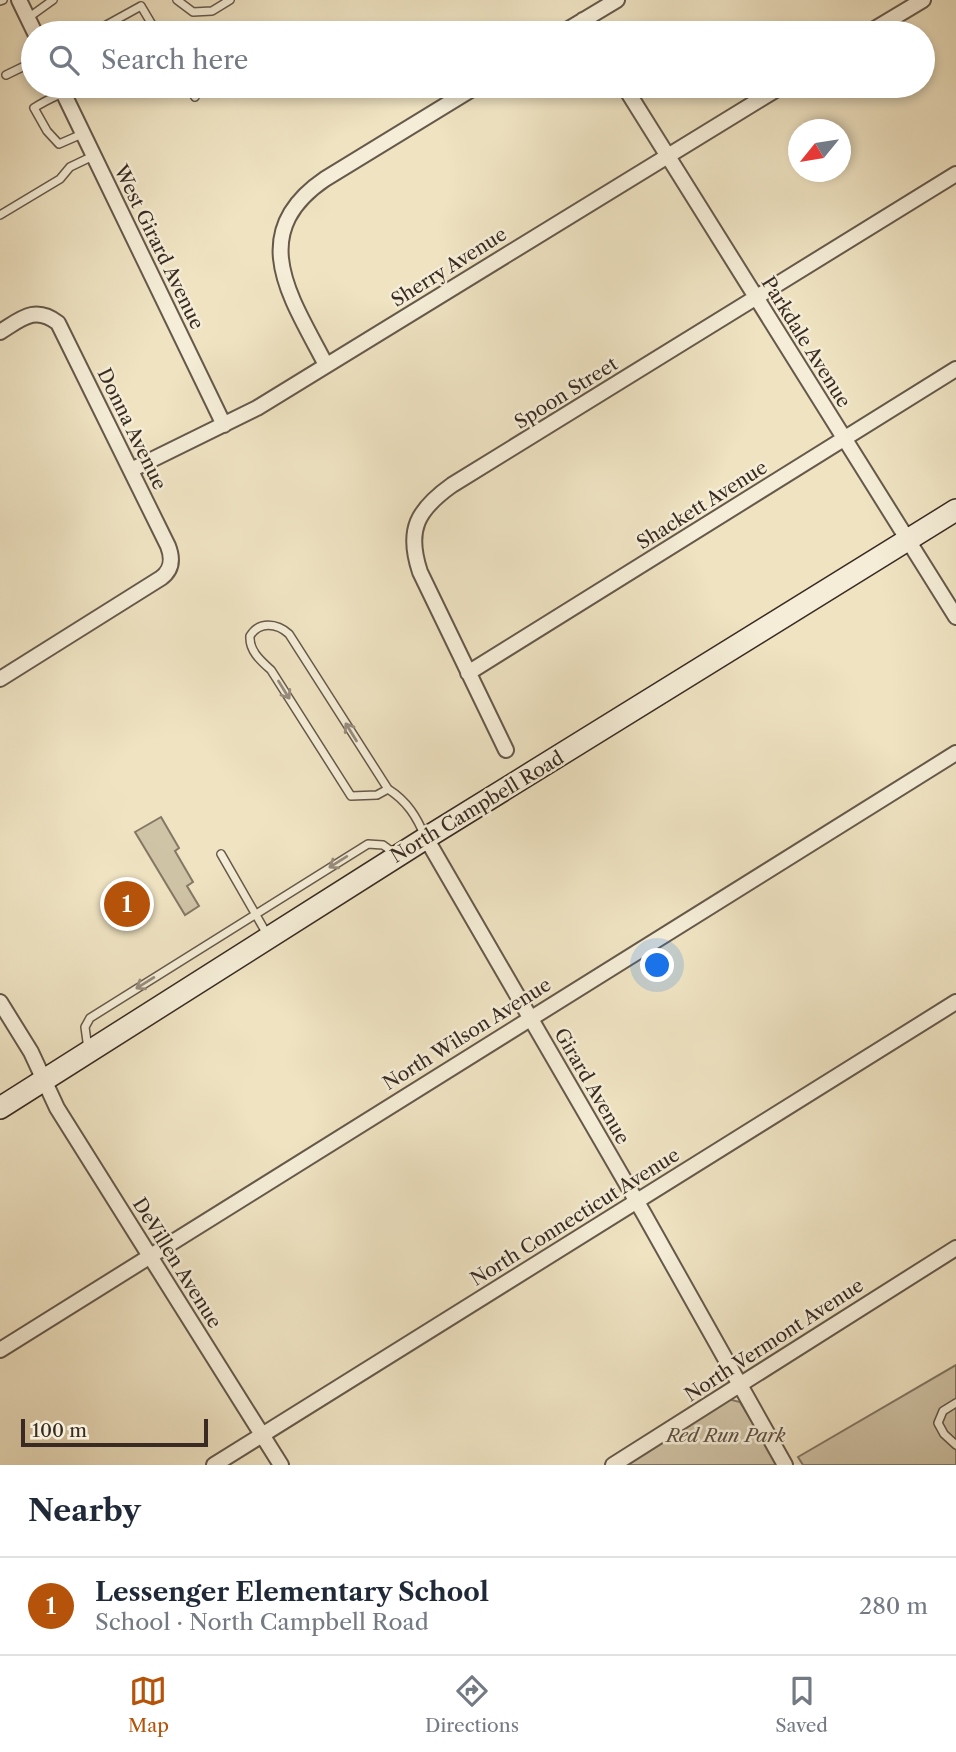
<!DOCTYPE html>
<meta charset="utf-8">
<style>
:root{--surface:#fff;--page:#f2f2f3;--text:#1f2937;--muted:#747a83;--line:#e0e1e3;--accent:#b45309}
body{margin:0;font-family:"Libre Caslon Text",serif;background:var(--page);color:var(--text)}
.compass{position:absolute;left:788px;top:119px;width:63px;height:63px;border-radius:50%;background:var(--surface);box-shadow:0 4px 10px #0003;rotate:240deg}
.scale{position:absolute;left:21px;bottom:18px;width:187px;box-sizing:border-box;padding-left:7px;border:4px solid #392b23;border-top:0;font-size:19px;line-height:24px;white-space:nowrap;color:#392b23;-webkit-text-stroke:5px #f5edd7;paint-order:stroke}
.you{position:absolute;left:658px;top:966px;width:24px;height:24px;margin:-18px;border:5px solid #fff;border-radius:50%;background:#1a73e8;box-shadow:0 0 0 10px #1a73e833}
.badge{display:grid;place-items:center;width:46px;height:46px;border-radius:50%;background:var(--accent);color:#fff;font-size:23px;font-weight:700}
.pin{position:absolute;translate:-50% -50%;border:4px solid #fff;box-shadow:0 2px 7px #0006}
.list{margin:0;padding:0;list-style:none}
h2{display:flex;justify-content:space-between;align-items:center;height:91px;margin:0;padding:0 28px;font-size:30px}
h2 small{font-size:23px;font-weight:400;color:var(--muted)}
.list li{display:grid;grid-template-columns:46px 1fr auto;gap:21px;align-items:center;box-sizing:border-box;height:98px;padding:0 28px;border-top:2px solid var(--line)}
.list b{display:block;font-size:26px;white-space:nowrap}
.list p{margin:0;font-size:23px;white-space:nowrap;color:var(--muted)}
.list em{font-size:23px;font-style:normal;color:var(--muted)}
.icon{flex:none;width:38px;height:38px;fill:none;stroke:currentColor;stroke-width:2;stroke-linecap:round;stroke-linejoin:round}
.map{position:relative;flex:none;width:956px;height:1465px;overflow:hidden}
.search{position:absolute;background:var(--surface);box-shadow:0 4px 10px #0003;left:21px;right:21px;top:21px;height:77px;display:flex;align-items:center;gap:18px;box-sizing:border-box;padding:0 24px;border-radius:38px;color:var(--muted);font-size:26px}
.sheet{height:189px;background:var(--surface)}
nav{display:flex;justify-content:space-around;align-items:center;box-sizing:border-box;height:98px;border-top:2px solid var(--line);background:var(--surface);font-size:19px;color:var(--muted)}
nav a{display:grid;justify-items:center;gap:4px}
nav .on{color:var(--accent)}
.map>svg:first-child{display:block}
.green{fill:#d0c4a7;stroke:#847865;stroke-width:2}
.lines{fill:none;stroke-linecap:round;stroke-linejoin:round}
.lane-casing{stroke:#66594b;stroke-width:10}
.street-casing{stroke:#66594b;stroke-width:18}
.secondary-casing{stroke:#392b23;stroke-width:24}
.lane{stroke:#f5edd7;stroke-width:7}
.street{stroke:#f5edd7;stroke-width:14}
.secondary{stroke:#f5edd7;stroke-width:21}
.oneway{stroke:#978c7d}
.labels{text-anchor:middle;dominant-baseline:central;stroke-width:5;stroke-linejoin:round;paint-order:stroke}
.street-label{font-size:19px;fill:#392b23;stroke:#f5edd7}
.park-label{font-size:19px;font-style:italic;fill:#5f5144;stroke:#f5edd7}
</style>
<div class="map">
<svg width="956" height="1465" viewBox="0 0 956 1465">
<rect width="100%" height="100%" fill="#efe3c2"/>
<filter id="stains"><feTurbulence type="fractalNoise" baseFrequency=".00286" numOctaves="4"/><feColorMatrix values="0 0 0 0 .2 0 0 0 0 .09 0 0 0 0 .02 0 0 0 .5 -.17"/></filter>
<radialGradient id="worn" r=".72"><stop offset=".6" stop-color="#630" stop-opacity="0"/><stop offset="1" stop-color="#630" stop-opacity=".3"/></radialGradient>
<path class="green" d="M161 817 179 848 175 851 193 882 187 886 199 906 185 915 135 832Z
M956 1365V1465H803L798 1457Z
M728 1399 740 1402 778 1465H624Z"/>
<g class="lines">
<g class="lane-casing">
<path id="lane" d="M177 0 193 12 212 11 230 0
M0 1 3 0
M28 18 53 0
M92 33 141 6 157 33
M6 75 33 62
M77 86C62 94 49 98 34 108L47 131 59 144 82 134
M188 86 195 97
M0 215 60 179 70 167 93 156
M388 789 377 795 351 796 271 670C261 661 249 651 250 636 259 621 277 623 289 634L388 789C407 801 417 817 425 837
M221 854 268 936
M88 1049 85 1027 90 1018 368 844 383 845 394 853
M956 1403 943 1411 938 1423 944 1434 956 1445"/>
</g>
<g class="street-casing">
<path id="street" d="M19 0 35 33
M583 20 591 33
M562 33 617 0
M868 33 923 0
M60 86 224 425
M624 86 956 617
M0 332C21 319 35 305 58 323L168 546C173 559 172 570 161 578L0 679
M326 365C292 299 244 234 325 179L477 86
M131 470 257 408 782 86
M468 673 956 369
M506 750 420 572C406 530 417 510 452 485L956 174
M426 838 644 1214 785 1465
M0 1002 31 1052 57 1108 281 1465
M0 1350 956 753
M214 1465 956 1002
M613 1465 956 1248"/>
</g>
<g class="secondary-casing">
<path id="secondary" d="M0 1108 426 838 956 510"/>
</g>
<use href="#lane" class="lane"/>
<use href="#street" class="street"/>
<use href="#secondary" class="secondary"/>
</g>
<defs><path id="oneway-shaft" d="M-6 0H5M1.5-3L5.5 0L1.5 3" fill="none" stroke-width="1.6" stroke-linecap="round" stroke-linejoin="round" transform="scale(1.75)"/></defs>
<g class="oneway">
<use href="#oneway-shaft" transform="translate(284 690) rotate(58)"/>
<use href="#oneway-shaft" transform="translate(351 732) rotate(-122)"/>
<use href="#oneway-shaft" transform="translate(338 862) rotate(148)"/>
<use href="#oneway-shaft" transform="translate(145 983) rotate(148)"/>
</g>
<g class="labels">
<g class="street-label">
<text transform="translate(159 247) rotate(64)">West Girard Avenue</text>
<text transform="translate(449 267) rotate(-32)">Sherry Avenue</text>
<text transform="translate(806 342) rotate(58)">Parkdale Avenue</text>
<text transform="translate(566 393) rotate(-32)">Spoon Street</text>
<text transform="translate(132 429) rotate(64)">Donna Avenue</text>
<text transform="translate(702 505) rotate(-32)">Shackett Avenue</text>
<text transform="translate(477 807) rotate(-31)">North Campbell Road</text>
<text transform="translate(467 1034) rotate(-32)">North Wilson Avenue</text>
<text transform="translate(592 1086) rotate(60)">Girard Avenue</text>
<text transform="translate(575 1217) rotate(-32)">North Connecticut Avenue</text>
<text transform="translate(177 1263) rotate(58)">DeVillen Avenue</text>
<text transform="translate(774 1340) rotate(-33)">North Vermont Avenue</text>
</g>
<g class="park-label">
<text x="726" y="1435">Red Run Park</text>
</g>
</g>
<rect width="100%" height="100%" filter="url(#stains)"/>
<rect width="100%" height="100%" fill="url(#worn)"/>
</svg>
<svg class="compass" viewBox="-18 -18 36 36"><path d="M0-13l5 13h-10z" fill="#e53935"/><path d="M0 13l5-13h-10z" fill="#747a83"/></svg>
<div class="scale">100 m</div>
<div class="you"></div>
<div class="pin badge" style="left:127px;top:904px">1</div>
<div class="search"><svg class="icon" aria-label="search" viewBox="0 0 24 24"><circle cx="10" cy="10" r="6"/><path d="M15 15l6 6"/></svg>Search here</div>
</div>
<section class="sheet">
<h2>Nearby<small></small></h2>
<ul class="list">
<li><span class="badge">1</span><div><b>Lessenger Elementary School</b><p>School · North Campbell Road</p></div><em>280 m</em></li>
</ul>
</section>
<nav>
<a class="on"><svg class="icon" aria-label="map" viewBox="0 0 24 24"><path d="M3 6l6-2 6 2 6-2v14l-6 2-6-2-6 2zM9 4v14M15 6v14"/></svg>Map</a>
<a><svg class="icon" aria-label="directions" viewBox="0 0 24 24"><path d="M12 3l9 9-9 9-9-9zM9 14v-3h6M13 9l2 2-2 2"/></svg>Directions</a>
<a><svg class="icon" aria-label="saved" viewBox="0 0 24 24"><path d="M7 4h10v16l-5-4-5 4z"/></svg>Saved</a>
</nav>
